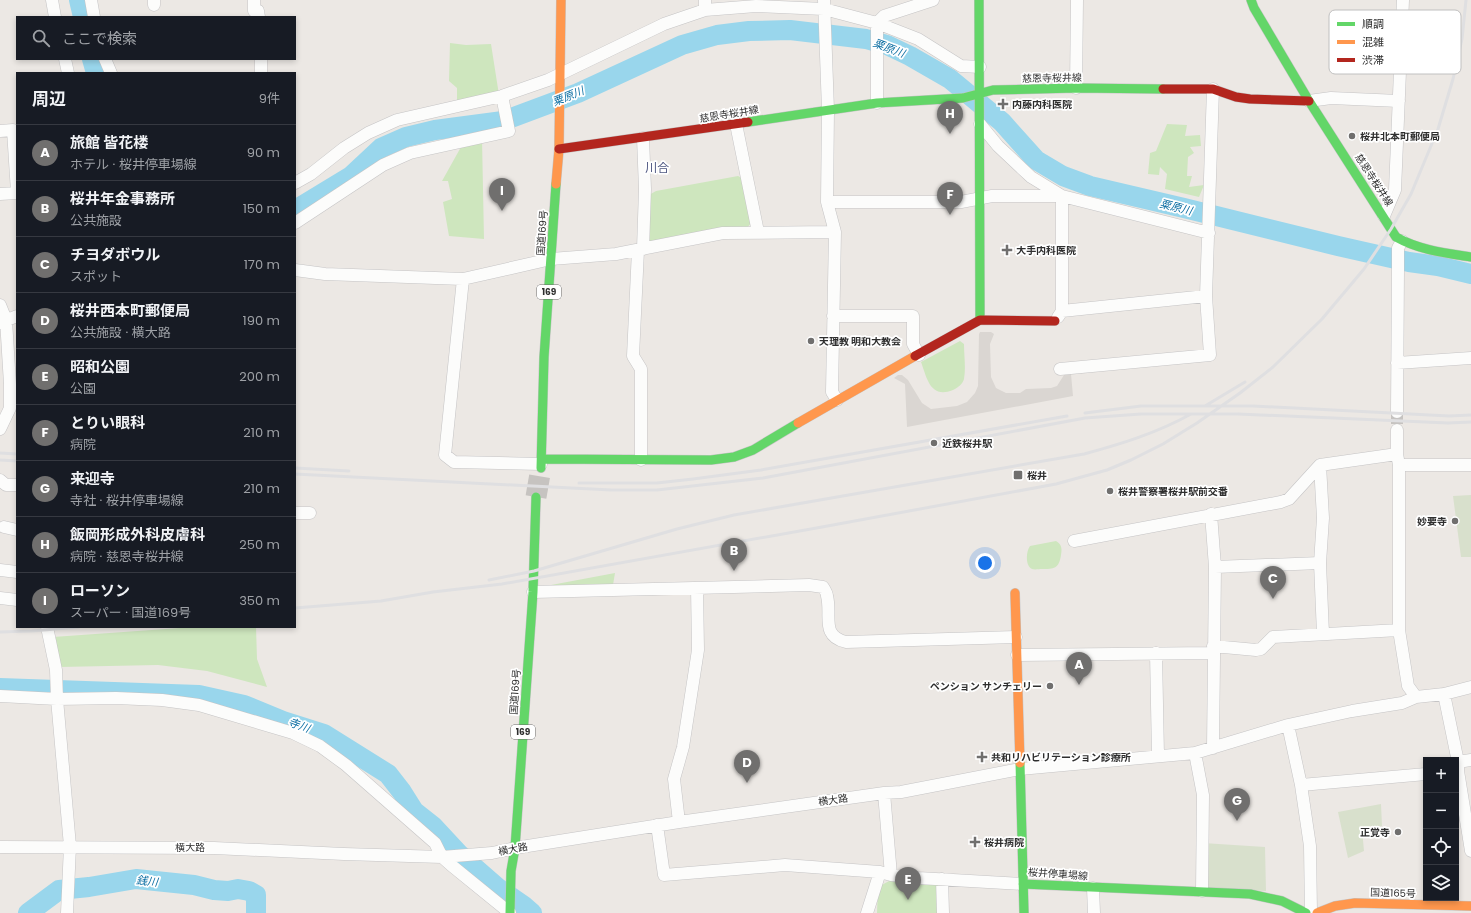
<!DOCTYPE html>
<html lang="ja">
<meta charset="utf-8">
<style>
:root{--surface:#171b24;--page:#242831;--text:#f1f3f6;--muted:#9ea1a6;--line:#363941;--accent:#706f6e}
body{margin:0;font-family:Poppins,"Noto Sans JP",sans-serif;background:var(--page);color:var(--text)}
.controls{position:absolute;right:12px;bottom:12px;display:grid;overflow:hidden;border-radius:0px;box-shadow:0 2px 6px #0003}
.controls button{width:36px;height:36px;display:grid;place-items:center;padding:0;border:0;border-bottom:1px solid var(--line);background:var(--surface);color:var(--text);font:20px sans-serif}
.you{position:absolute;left:985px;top:563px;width:14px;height:14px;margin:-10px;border:3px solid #fff;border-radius:50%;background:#1a73e8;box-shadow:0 0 0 6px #1a73e833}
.badge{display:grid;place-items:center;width:26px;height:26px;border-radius:50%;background:var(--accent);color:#fff;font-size:13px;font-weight:700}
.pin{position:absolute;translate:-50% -33px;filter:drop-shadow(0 1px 2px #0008)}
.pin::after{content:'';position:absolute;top:21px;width:14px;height:12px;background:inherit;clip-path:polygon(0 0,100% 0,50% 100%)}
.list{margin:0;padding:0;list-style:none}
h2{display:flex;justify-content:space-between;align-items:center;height:52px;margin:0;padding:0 16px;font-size:17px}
h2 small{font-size:13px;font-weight:400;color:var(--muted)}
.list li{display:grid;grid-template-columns:26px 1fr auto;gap:12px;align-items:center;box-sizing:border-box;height:56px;padding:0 16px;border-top:1px solid var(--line)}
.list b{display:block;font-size:15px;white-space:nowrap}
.list p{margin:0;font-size:13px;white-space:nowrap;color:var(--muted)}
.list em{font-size:13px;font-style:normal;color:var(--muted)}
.icon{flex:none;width:22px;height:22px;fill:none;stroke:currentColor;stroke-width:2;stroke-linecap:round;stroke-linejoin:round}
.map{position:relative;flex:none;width:1471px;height:913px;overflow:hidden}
.search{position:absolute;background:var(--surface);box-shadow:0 2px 6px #0003;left:16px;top:16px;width:280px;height:44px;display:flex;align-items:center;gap:10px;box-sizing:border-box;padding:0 14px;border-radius:0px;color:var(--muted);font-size:15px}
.panel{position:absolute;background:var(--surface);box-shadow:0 2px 6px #0003;left:16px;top:72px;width:280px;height:556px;border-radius:0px}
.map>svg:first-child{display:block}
.green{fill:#cee6be}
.cemetery{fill:#d8e0cc}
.plaza{fill:#dad6d2}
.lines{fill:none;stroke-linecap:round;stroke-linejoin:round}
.river{stroke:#99d6ec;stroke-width:20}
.street-tunnel{stroke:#c6c3c0;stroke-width:12;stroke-dasharray:12 6;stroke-linecap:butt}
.highway-tunnel{stroke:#c6c3c0;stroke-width:21;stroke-dasharray:21 10;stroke-linecap:butt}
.street-casing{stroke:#c5c4c5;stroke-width:13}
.fast-casing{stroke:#c5c4c5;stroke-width:10}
.slow-casing{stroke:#c5c4c5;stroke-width:10}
.jam-casing{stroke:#c5c4c5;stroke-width:10}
.street{stroke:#fcfcfb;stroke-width:12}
.fast{stroke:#63d668;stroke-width:9}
.slow{stroke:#ff974d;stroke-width:9}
.jam{stroke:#b3261e;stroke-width:9}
.rail{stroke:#dfdfe1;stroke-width:3}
.poi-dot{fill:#706f6e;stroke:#fff;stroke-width:1.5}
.labels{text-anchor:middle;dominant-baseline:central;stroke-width:3.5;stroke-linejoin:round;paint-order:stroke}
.shield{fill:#fff;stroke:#6d6d6d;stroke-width:1}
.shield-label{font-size:9px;font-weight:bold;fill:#2e2e2e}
.street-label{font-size:10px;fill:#2e2e2e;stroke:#fff}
.poi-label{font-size:10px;font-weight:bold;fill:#2e2e2e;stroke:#fff;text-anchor:start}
.water-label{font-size:11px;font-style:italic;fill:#0d6fa3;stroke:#fff}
.quarter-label{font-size:12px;fill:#4d5680;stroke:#fff}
.key{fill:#fff;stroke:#c0c0c0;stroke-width:1}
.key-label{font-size:11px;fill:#2e2e2e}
</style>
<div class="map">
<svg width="1471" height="913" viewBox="0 0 1471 913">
<rect width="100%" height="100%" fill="#ece8e4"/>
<path class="green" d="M450 43 466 45 491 44 499 95 457 103V88L449 81Z
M1167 124 1187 125 1185 136 1200 135 1201 146 1190 147 1194 153 1188 157 1187 176H1192L1189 187 1204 185 1199 197 1165 189 1167 174 1160 167 1159 175 1148 174 1150 153 1156 151Z
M482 139 484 239 449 236 443 202 452 199 448 181H442L461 147Z
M738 176 742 178 751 223 747 228 651 243 648 240 649 195 656 191Z
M960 341 964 344C964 355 966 368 964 379 963 384 957 388 953 390 930 399 927 378 921 362Z
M1056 541C1062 545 1062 548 1061 555 1059 569 1054 569 1042 569 1039 569 1035 570 1032 569 1025 566 1026 551 1030 546Z
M615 573 613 585H551Z
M194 627H256L257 659 267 687 207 671 158 665 59 667 53 637Z
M891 880 938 884 939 913H877L878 887Z"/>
<path class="cemetery" d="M1471 495V557H1461L1453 496Z
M1381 804 1382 826 1362 829 1364 851 1348 858 1338 812Z
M1203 843 1265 847 1266 891 1207 888Z"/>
<path class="plaza" d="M980 332H991L994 334 990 344 991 377 996 388 1006 393H1020L1026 389 1051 388 1057 386 1064 375 1071 374 1073 396 907 427 905 384 894 378 898 375H902L908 380 922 403 931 409 957 406 967 402 975 393 978 386 979 334Z"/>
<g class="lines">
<path class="river" d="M79 0 83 17
M92 59 96 73
M295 210 351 176 381 148 406 137 435 130 503 121 578 93 682 45 717 35 749 31 790 30 866 39 887 45 910 56 950 79 1002 122 1036 160 1063 176 1090 186 1184 208 1338 246 1409 262 1438 266 1471 274
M0 688 199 695 244 705 283 721 324 734 388 774 402 792 414 811 433 826 459 854 498 888 524 906 532 913
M28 913 59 890 89 887 136 879 194 885 214 890 228 891 238 889 249 891 256 895V913"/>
<path class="street-tunnel" d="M1397 412V430"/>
<path class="highway-tunnel" d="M536 497 541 468"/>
<g class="street-casing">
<path id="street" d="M52 0 55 17
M91 0 94 17
M254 0V11H258L259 17
M824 0 828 110 827 202 835 232 832 392 837 400
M154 5V0
M705 10 756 6 824 9 877 23 884 16 933 0
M65 59 68 73
M105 59 111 73
M261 73V59
M1076 88 1077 0
M1309 101 1331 98 1399 101
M877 103V23L918 39 961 66 980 67
M736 124 758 232
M980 124 998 146 1031 177 1062 196V311
M0 131 13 130 17 192
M643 138 645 189 643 249
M295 183 311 174 344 148 368 133 397 120 502 96 548 80 664 24 705 10V0
M0 194 17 193
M827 202H961L992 196H1062L1209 233
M1384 216 1395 190 1403 0
M295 223 383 165 410 153 509 131 502 96
M638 250 633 356 641 369V460
M295 270 325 274 463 279 551 259 616 254 723 233 835 232
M463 279 445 455 454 462 541 464
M0 305 6 320 10 384V408L0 429
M833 316H913V344L919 355
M1058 317 1062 311 1206 296
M0 323 17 316
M1397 363 1471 358
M1060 369 1210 355 1206 296 1213 89
M1397 412 1398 269V248L1402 241
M1397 454 1399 465V630L1408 686 1416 697
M1320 465 1323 518 1320 563 1323 634
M1399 465H1471
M0 480 6 485H17
M295 513H310
M1211 514 1215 567 1213 748
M4 527 17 530
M1074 541 1281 502 1289 499 1320 465 1397 454V430
M1215 567 1320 563
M0 570 17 572
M533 592 809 585 823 587C825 590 827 593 827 596 832 615 820 636 846 642L1016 637
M0 598 17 600
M47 627 56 670 57 699 70 846 67 913
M1213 646 1256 650 1261 649 1273 637 1399 630
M1156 653 1158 756
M1017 655 1213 653
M1444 694 1458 762V771L1471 851
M0 696 57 699 116 698 162 700 199 705 293 733 320 746 346 765 435 843 442 857 451 865 510 913
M1288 725 1301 785 1310 846 1311 913
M1195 753 1203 795 1202 891
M1458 762 1471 760
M1301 785 1426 774
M884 793 891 875
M679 822 674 779 683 747 698 650 697 588
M657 825 664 875 785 865 880 872 891 875 918 878 1023 884
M0 847 214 848 344 854 442 857 492 853 515 848 679 822 884 793 901 792 1020 769 1195 753 1288 725 1352 711 1402 703 1416 697 1444 694 1471 687
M942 879 943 913
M1093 888 1094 913
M867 913 880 872"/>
</g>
<g class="fast-casing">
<path id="fast" d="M979 0 980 320
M1251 0 1254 8 1309 101 1396 237C1419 250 1445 253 1471 257
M748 122 877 103 963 98 993 90 1076 88 1163 89
M542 459 711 460 734 457 753 450 798 423
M541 468 544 357 556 184
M1020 763 1024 913
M1023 884 1250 894 1282 901 1306 913
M510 913 511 871 515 848 533 592 536 497"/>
</g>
<g class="slow-casing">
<path id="slow" d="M556 184 559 149 561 0
M798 423 915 356
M1015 593 1020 763
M1317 913 1335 906 1355 903 1471 906"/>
</g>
<g class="jam-casing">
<path id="jam" d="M1163 89H1213L1236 97 1250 99 1309 101
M559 149 748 122
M915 356 980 320 1055 321"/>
</g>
<use href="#street" class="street"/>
<use href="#fast" class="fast"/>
<use href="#slow" class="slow"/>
<use href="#jam" class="jam"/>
<path class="rail" d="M1205 406 1245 382
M1085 413 1141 406H1253L1449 416 1471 415
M0 453 17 454
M0 460 17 461
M295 468 349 471
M295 474 611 490H657L763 478 1085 418 1141 414H1238L1448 423 1471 422
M579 483H657L693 479 761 470 1067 416
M489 580 534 571 677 529 734 515 1084 454C1121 444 1157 433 1191 414
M295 608 381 601 433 592 502 584 822 527 1056 484 1107 470 1131 460 1163 444 1197 423 1240 393 1273 367 1322 319 1364 269 1391 229 1411 194 1438 129 1453 79 1462 39 1466 0
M0 632 32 631 79 627"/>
</g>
<g class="poi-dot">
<path d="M1001 98h4v4h4v4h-4v4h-4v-4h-4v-4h4z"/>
<circle cx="1352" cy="136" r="4"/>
<path d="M1005 244h4v4h4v4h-4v4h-4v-4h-4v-4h4z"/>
<circle cx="811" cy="341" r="4"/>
<circle cx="934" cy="443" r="4"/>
<rect x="1013" y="470" width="10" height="10" rx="2"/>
<circle cx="1110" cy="491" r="4"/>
<circle cx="1455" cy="521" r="4"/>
<circle cx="1050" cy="686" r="4"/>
<path d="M980 751h4v4h4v4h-4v4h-4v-4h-4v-4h4z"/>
<circle cx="1398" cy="832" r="4"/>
<path d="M973 836h4v4h4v4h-4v4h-4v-4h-4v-4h4z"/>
</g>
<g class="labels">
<g class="shield">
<rect x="537" y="285" width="24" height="14" rx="3"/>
<rect x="511" y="725" width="24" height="14" rx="3"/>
</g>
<g class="shield-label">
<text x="549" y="292">169</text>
<text x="523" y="732">169</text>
</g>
<g class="street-label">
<text transform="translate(1052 78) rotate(-1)">慈恩寺桜井線</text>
<text transform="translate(729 114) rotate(-9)">慈恩寺桜井線</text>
<text transform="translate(1374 180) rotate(57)">慈恩寺桜井線</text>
<text transform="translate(542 233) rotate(-86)">国道169号</text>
<text transform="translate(515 692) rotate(-86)">国道169号</text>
<text transform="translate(833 800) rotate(-8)">横大路</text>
<text x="190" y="847">横大路</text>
<text transform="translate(513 849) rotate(-11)">横大路</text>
<text transform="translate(1058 874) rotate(4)">桜井停車場線</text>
<text transform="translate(1393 893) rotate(2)">国道165号</text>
</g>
<g class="poi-label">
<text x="1012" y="104">内藤内科医院</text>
<text x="1360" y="136">桜井北本町郵便局</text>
<text x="1016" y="250">大手内科医院</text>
<text x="819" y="341">天理教 明和大教会</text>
<text x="942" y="443">近鉄桜井駅</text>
<text x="1027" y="475">桜井</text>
<text x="1118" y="491">桜井警察署桜井駅前交番</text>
<text x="1447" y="521" text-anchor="end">妙要寺</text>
<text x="1042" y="686" text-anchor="end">ペンション サンチェリー</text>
<text x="991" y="757">共和リハビリテーション診療所</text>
<text x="1390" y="832" text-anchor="end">正覚寺</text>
<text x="984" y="842">桜井病院</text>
</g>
<g class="water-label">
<text transform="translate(889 48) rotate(20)">粟原川</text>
<text transform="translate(568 96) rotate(-22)">粟原川</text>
<text transform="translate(1176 207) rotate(14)">粟原川</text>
<text transform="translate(299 725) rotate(20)">寺川</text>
<text transform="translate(147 881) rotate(6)">銭川</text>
</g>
<g class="quarter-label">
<text x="657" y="167">川合</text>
</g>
</g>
<rect x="1329" y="10" width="132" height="64" rx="6" class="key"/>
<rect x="1337" y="22" width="18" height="4" fill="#63d668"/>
<rect x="1337" y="40" width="18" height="4" fill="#ff974d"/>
<rect x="1337" y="58" width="18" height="4" fill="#b3261e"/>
<g class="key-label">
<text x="1362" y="28">順調</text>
<text x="1362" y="46">混雑</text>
<text x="1362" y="64">渋滞</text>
</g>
</svg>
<div class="controls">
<button>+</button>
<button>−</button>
<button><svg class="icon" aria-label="locate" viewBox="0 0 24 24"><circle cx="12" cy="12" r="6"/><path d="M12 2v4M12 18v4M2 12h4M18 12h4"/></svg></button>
<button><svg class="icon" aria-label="layers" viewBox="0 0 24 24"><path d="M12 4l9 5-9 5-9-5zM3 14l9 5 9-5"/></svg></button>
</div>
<div class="you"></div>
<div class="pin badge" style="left:1079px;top:685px">A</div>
<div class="pin badge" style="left:734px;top:571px">B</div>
<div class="pin badge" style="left:1273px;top:599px">C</div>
<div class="pin badge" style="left:747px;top:783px">D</div>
<div class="pin badge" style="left:908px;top:900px">E</div>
<div class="pin badge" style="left:950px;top:215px">F</div>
<div class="pin badge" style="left:1237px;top:821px">G</div>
<div class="pin badge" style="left:950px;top:134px">H</div>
<div class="pin badge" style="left:502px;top:211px">I</div>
<div class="search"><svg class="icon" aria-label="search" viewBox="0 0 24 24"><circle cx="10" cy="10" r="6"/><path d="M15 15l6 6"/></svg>ここで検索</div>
<section class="panel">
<h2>周辺<small>9件</small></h2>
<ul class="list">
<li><span class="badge">A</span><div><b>旅館 皆花楼</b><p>ホテル · 桜井停車場線</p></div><em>90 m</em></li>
<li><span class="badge">B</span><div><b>桜井年金事務所</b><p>公共施設</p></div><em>150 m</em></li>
<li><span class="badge">C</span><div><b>チヨダボウル</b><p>スポット</p></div><em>170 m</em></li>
<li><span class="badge">D</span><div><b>桜井西本町郵便局</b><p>公共施設 · 横大路</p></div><em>190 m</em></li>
<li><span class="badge">E</span><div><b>昭和公園</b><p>公園</p></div><em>200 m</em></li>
<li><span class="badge">F</span><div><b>とりい眼科</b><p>病院</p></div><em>210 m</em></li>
<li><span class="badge">G</span><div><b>来迎寺</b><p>寺社 · 桜井停車場線</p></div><em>210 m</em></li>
<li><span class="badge">H</span><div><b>飯岡形成外科皮膚科</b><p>病院 · 慈恩寺桜井線</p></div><em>250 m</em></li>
<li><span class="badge">I</span><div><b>ローソン</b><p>スーパー · 国道169号</p></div><em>350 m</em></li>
</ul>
</section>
</div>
